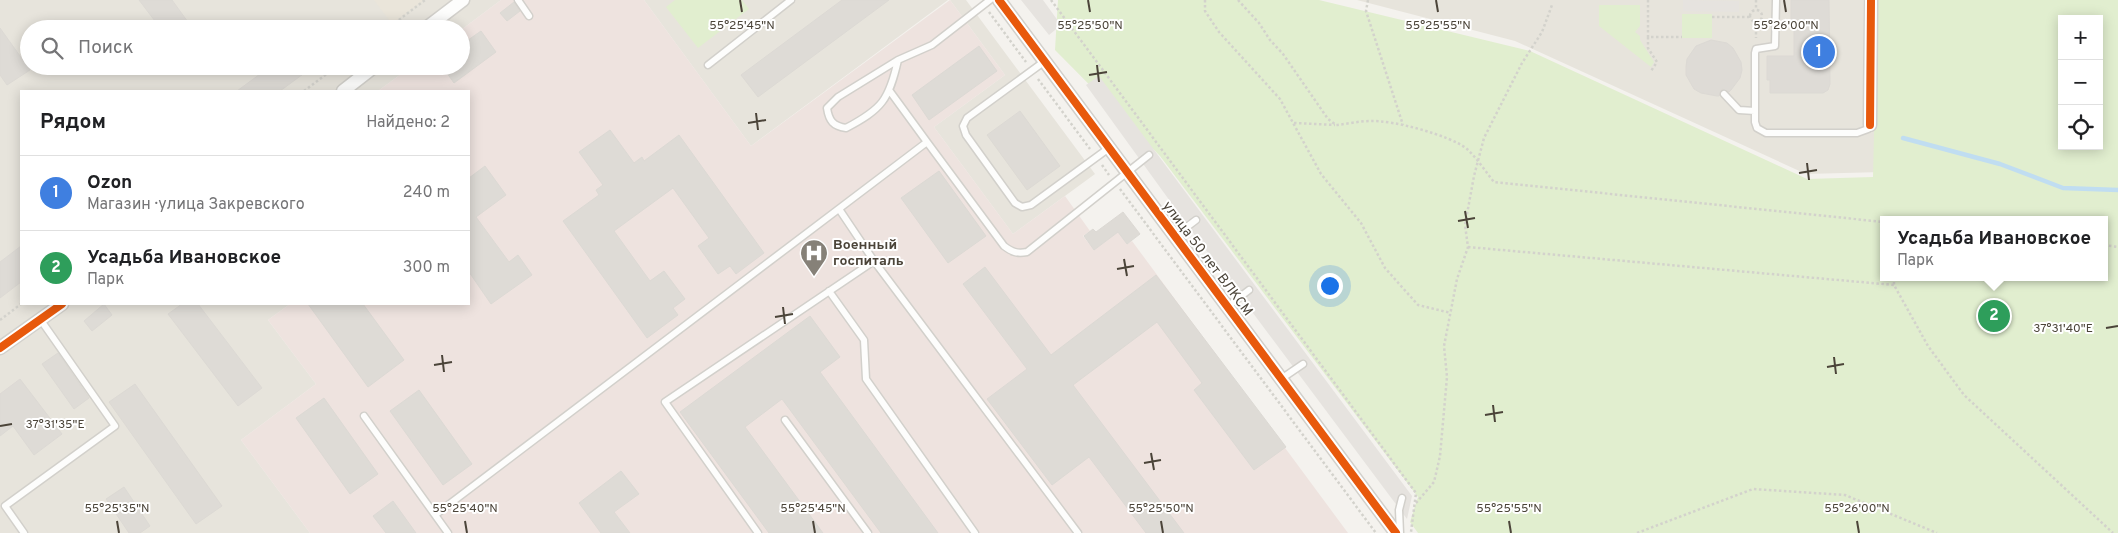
<!DOCTYPE html>
<html lang="ru">
<meta charset="utf-8">
<style>
:root{--surface:#fff;--page:#f6f6f6;--text:#202124;--muted:#757577;--line:#e0e0e0;--accent:#7c3aed}
body{margin:0;font-family:Overpass,sans-serif;background:var(--page);color:var(--text)}
.controls{position:absolute;right:15px;top:15px;display:grid;overflow:hidden;border-radius:0px;box-shadow:0 2px 12px #0003}
.controls button{width:45px;height:45px;display:grid;place-items:center;padding:0;border:0;border-bottom:1px solid var(--line);background:var(--surface);color:var(--text);font:25px sans-serif}
.you{position:absolute;left:1329px;top:285px;width:18px;height:18px;margin:-12px;border:4px solid #fff;border-radius:50%;background:#1a73e8;box-shadow:0 0 0 8px #1a73e833}
.badge{display:grid;place-items:center;width:32px;height:32px;border-radius:50%;background:var(--accent);color:#fff;font-size:16px;font-weight:700}
.pin{position:absolute;translate:-50% -50%;border:2px solid #fff;box-shadow:0 1px 5px #0006}
.popup{position:absolute;left:1880px;top:216px;width:228px;height:65px;box-sizing:border-box;display:grid;place-content:center;border-radius:0px;background:var(--surface);filter:drop-shadow(0 1px 4px #0005);font-size:16px;white-space:nowrap;color:var(--muted)}
.popup b{font-size:19px;color:var(--text)}
.popup::after{content:'';position:absolute;left:50%;top:100%;margin-left:-10px;border:10px solid transparent;border-top-color:var(--surface)}
.list{margin:0;padding:0;list-style:none}
h2{display:flex;justify-content:space-between;align-items:center;height:65px;margin:0;padding:0 20px;font-size:21px}
h2 small{font-size:16px;font-weight:400;color:var(--muted)}
.list li{display:grid;grid-template-columns:32px 1fr auto;gap:15px;align-items:center;box-sizing:border-box;height:75px;padding:0 20px;border-top:1px solid var(--line)}
.list b{display:block;font-size:19px;white-space:nowrap}
.list p{margin:0;font-size:16px;white-space:nowrap;color:var(--muted)}
.list em{font-size:16px;font-style:normal;color:var(--muted)}
.icon{flex:none;width:28px;height:28px;fill:none;stroke:currentColor;stroke-width:2;stroke-linecap:round;stroke-linejoin:round}
.map{position:relative;flex:none;width:2118px;height:533px;overflow:hidden}
.search{position:absolute;background:var(--surface);box-shadow:0 2px 12px #0003;left:20px;top:20px;width:450px;height:55px;display:flex;align-items:center;gap:12px;box-sizing:border-box;padding:0 18px;border-radius:28px;color:var(--muted);font-size:19px}
.panel{position:absolute;background:var(--surface);box-shadow:0 2px 12px #0003;left:20px;top:90px;width:450px;height:215px;border-radius:0px}
.map>svg:first-child{display:block}
.residential{fill:#e7e4dc}
.education{fill:#eae5da}
.medical{fill:#eee3df}
.green{fill:#e1eecf;fill-rule:evenodd}
.parking{fill:#e6e3df}
.lines{fill:none;stroke-linecap:round;stroke-linejoin:round}
.stream{stroke:#c0ddf1;stroke-width:4.5}
.building{fill:#dedbd6;stroke:#dcd9d4}
.service-casing{stroke:#d2d0cb;stroke-width:9}
.minor-casing{stroke:#d2d0cb;stroke-width:15}
.path{stroke:#d3d2cc;stroke-width:2.5;stroke-dasharray:2.5 2.5;stroke-linecap:butt}
.service{stroke:#fdfdfc;stroke-width:6}
.minor{stroke:#fdfdfc;stroke-width:12}
.cycleway-casing{stroke:#fff;stroke-width:11}
.cycleway{stroke:#e8590c;stroke-width:8}
.ticks{fill:none;stroke:#4b4439;stroke-width:2}
.labels{text-anchor:middle;dominant-baseline:central;stroke-width:4;stroke-linejoin:round;paint-order:stroke}
.poi-label{font-size:14px;font-weight:bold;fill:#4b4439;stroke:#fff;text-anchor:start}
.street-label{font-size:14px;fill:#4b4439;stroke:#fff}
.ticks-label{font-size:12px;text-anchor:middle;fill:#4b4439;stroke:#fff;stroke-width:4;stroke-linejoin:round;paint-order:stroke}
</style>
<div class="map">
<svg width="2118" height="533" viewBox="0 0 2118 533">
<rect width="100%" height="100%" fill="#f4f2ee"/>
<path class="residential" d="M0 0H501L461 30 29 29V66H412L378 91H21V304H290L268 320 316 384 241 440 310 533H0Z
M644 0H948L751 146Z
M950 0H966L1095 174 1013 234 934 127 1005 75Z
M1357 0H1863V123L1882 124V172L1806 174 1515 41Z"/>
<path class="education" d="M374 0H424L392 24Z"/>
<path class="medical" d="M501 0H644L751 146 950 0 1005 75 934 127 1013 234 1065 196 1090 231 1083 236 1094 250 1118 232 1127 244 1132 241 1348 533H310L241 440 316 384 268 320 290 304H469V91H378L412 66H461V30Z"/>
<path class="green" d="M675 0H742L749 9 698 48 666 7Z
M1058 0H1319L1530 51 1807 179 1873 177 1877 0H2118V533H1418L1410 522 1418 497 1160 156 1055 50ZM2062 19H2099V146H2062ZM1884 220H2104V277H1884Z
M1599 5H1640V26L1635 32 1640 36V40L1654 62 1651 67 1599 26Z
M1682 14H1712V38H1682Z"/>
<path class="parking" d="M1021 0H1043L1061 25 1049 35Z
M1683 0 1739 1V12L1683 11Z
M1099 76 1412 496 1407 519 1188 226 1086 85Z"/>
<g class="lines">
<path class="stream" d="M1903 138 2000 164 2063 188 2118 190"/>
</g>
<path class="building" d="M139 0H172L193 29H161Z
M842 0H889L758 97 741 75Z
M1791 0H1829L1830 84 1828 90 1823 93H1770V80H1767V56H1794V28H1791Z
M514 2 520 11 507 21 500 13Z
M0 28 30 70 7 85 0 75Z
M481 31 496 52 454 83 442 66H461V45Z
M1711 40 1727 43 1733 48 1741 62 1742 70 1740 78 1731 90 1729 92 1722 89 1719 96H1717L1701 93 1694 89 1686 75V67L1687 59 1696 46Z
M979 46 997 71 929 120 912 95Z
M271 66H314L280 91H237Z
M1020 111 1060 166 1027 190 987 135Z
M610 130 634 163 642 157 644 161 679 135 764 253 736 274 730 266 718 274 698 246 709 238 673 188 614 231 650 281 664 271 685 299 673 308 678 315 647 338 563 221 599 195 596 190 603 185 579 152Z
M485 166 506 195 476 217 509 262 518 255 532 275 491 304 469 272V178Z
M939 171 986 236 948 263 901 198Z
M1123 212 1140 234 1127 244 1118 232 1094 250 1084 236 1093 229 1096 232Z
M21 246V282L0 298V262Z
M985 267 1051 355 1156 275 1286 447 1254 470 1194 390 1202 383 1157 322 1073 385 1184 533H1146L1089 457 1052 485 987 399 1027 369 963 284Z
M104 304 112 315 92 331 84 321Z
M182 304H198L262 388 238 406 168 314Z
M308 304H363L404 360 368 387Z
M810 316 840 357 820 372 938 533H881L782 399 745 427 823 533H769L680 412Z
M58 353 89 398 74 409 42 364Z
M20 379 62 434 34 455 13 426 0 436V394Z
M135 384 222 506 196 524 109 402Z
M419 390 472 464 443 485 390 411Z
M324 398 378 474 350 494 296 418Z
M621 471 639 494 614 512 630 533H601L579 503Z
M124 487 150 526 140 533H129L106 499Z
M393 501 416 533H386L373 516Z"/>
<g class="lines">
<g class="service-casing">
<path id="service" d="M518 0 529 16
M1776 0 1775 46 1756 49 1755 53V122L1757 128 1766 133H1857L1868 129 1870 125
M898 60C889 100 882 109 846 128 833 126 829 121 827 108L838 97 898 60 932 45 990 0
M1045 61 967 118 963 126 966 135 1015 203 1022 207 1031 205 1109 148
M708 65 791 0
M889 90 927 142
M1724 94 1739 110 1755 111
M1175 236 1196 220
M874 261 1078 533
M829 291 864 340 866 379 975 533
M1227 307 1249 290
M1281 379 1303 364
M364 416 448 533
M785 420 868 533
M435 515 927 142 1004 246C1012 252 1017 254 1027 252L1149 155
M24 533 5 506 115 426 40 319
M758 533 665 402 874 261 839 209
M1400 533 1399 510 1402 498"/>
</g>
<g class="minor-casing">
<path id="minor" d="M999 0 1396 533
M425 29 463 0
M343 91 375 66
M1870 125 1871 0
M0 348 62 304"/>
</g>
<path class="path" d="M1051 0 1416 493 1411 532
M1205 0V11L1219 32 1280 99 1321 174 1361 223 1385 268 1418 305 1451 313
M1238 0 1259 23 1270 40 1283 54 1328 119 1336 125C1347 124 1359 121 1371 121 1392 120 1450 135 1467 149 1477 158 1485 171 1494 182L1884 222
M1368 0 1366 11 1403 125
M1648 0V37H1682
M1756 0V9
M1750 16a6 6 0 1 1 12 0a6 6 0 1 1-12 0Z
M989 12 1026 62
M1712 17H1749
M1756 22V38
M387 29 425 0
M1648 37V48L1657 62 1651 71
M1038 79 1090 149
M304 91 337 66
M1294 123 1335 125
M1102 165 1109 175
M1120 189 1376 533
M2104 245 2118 247
M1468 247 1894 285
M1894 277V285L1928 346 1964 395 2113 533
M0 320 21 304
M1416 503 1434 482 1440 456 1447 377 1444 346 1457 279 1468 247 1465 225 1474 176 1484 138 1522 63 1542 32 1552 5
M1637 533 1753 489 1845 495 1937 533"/>
<use href="#service" class="service"/>
<use href="#minor" class="minor"/>
<g class="cycleway-casing">
<path id="cycleway" d="M999 0 1396 533
M1870 125 1871 0
M0 348 62 304"/>
</g>
<use href="#cycleway" class="cycleway"/>
</g>
<path class="ticks" d="M740 0 742 12M1088 0 1090 12M1436 0 1438 12M1784 0 1786 12M1097 65 1099 82M1089 75 1107 72M756 113 758 130M748 123 766 120M1807 163 1809 180M1799 173 1817 170M1465 211 1468 228M1458 221 1475 218M1124 259 1127 276M1117 269 1134 266M783 307 785 324M775 317 793 314M2106 328 2118 326M442 355 444 372M1834 357 1836 374M434 365 452 362M1827 367 1844 364M1493 405 1495 422M1485 415 1503 412M0 426 12 424M1151 453 1154 470M1144 463 1161 460M117 521 119 533M465 521 467 533M813 521 815 533M1161 521 1163 533M1509 521 1511 533M1857 521 1859 533"/>
<defs>
<g id="hospital-pin" transform="scale(1.4375)"><path d="M0 17L-7.5 6A9.5 9.5 0 1 1 7.5 6Z" fill="#868178" stroke="#fff"/><path d="M-5-5h3v3.5h4V-5h3V5h-3V1.5h-4V5h-3Z" fill="#fff"/></g>
</defs>
<g fill-rule="evenodd">
<use href="#hospital-pin" x="814" y="253"/>
</g>
<g class="labels">
<g class="poi-label">
<text x="833" y="245">Военный<tspan x="833" dy="16">госпиталь</tspan></text>
</g>
<g class="street-label">
<text transform="translate(1207 259) rotate(53)">улица 50 лет ВЛКСМ</text>
</g>
</g>
<g class="ticks-label">
<text x="742" y="29">55°25'45"N</text>
<text x="1090" y="29">55°25'50"N</text>
<text x="1438" y="29">55°25'55"N</text>
<text x="1786" y="29">55°26'00"N</text>
<text x="2063" y="332">37°31'40"E</text>
<text x="55" y="428">37°31'35"E</text>
<text x="117" y="512">55°25'35"N</text>
<text x="465" y="512">55°25'40"N</text>
<text x="813" y="512">55°25'45"N</text>
<text x="1161" y="512">55°25'50"N</text>
<text x="1509" y="512">55°25'55"N</text>
<text x="1857" y="512">55°26'00"N</text>
</g>
</svg>
<div class="controls">
<button>+</button>
<button>−</button>
<button><svg class="icon" aria-label="locate" viewBox="0 0 24 24"><circle cx="12" cy="12" r="6"/><path d="M12 2v4M12 18v4M2 12h4M18 12h4"/></svg></button>
</div>
<div class="you"></div>
<div class="pin badge" style="left:1819px;top:52px;background:#3f7fe0">1</div>
<div class="pin badge" style="left:1994px;top:316px;background:#2e9e5b">2</div>
<div class="popup"><b>Усадьба Ивановское</b>Парк</div>
<div class="search"><svg class="icon" aria-label="search" viewBox="0 0 24 24"><circle cx="10" cy="10" r="6"/><path d="M15 15l6 6"/></svg>Поиск</div>
<section class="panel">
<h2>Рядом<small>Найдено: 2</small></h2>
<ul class="list">
<li><span class="badge" style="background:#3f7fe0">1</span><div><b>Ozon</b><p>Магазин · улица Закревского</p></div><em>240 m</em></li>
<li><span class="badge" style="background:#2e9e5b">2</span><div><b>Усадьба Ивановское</b><p>Парк</p></div><em>300 m</em></li>
</ul>
</section>
</div>
